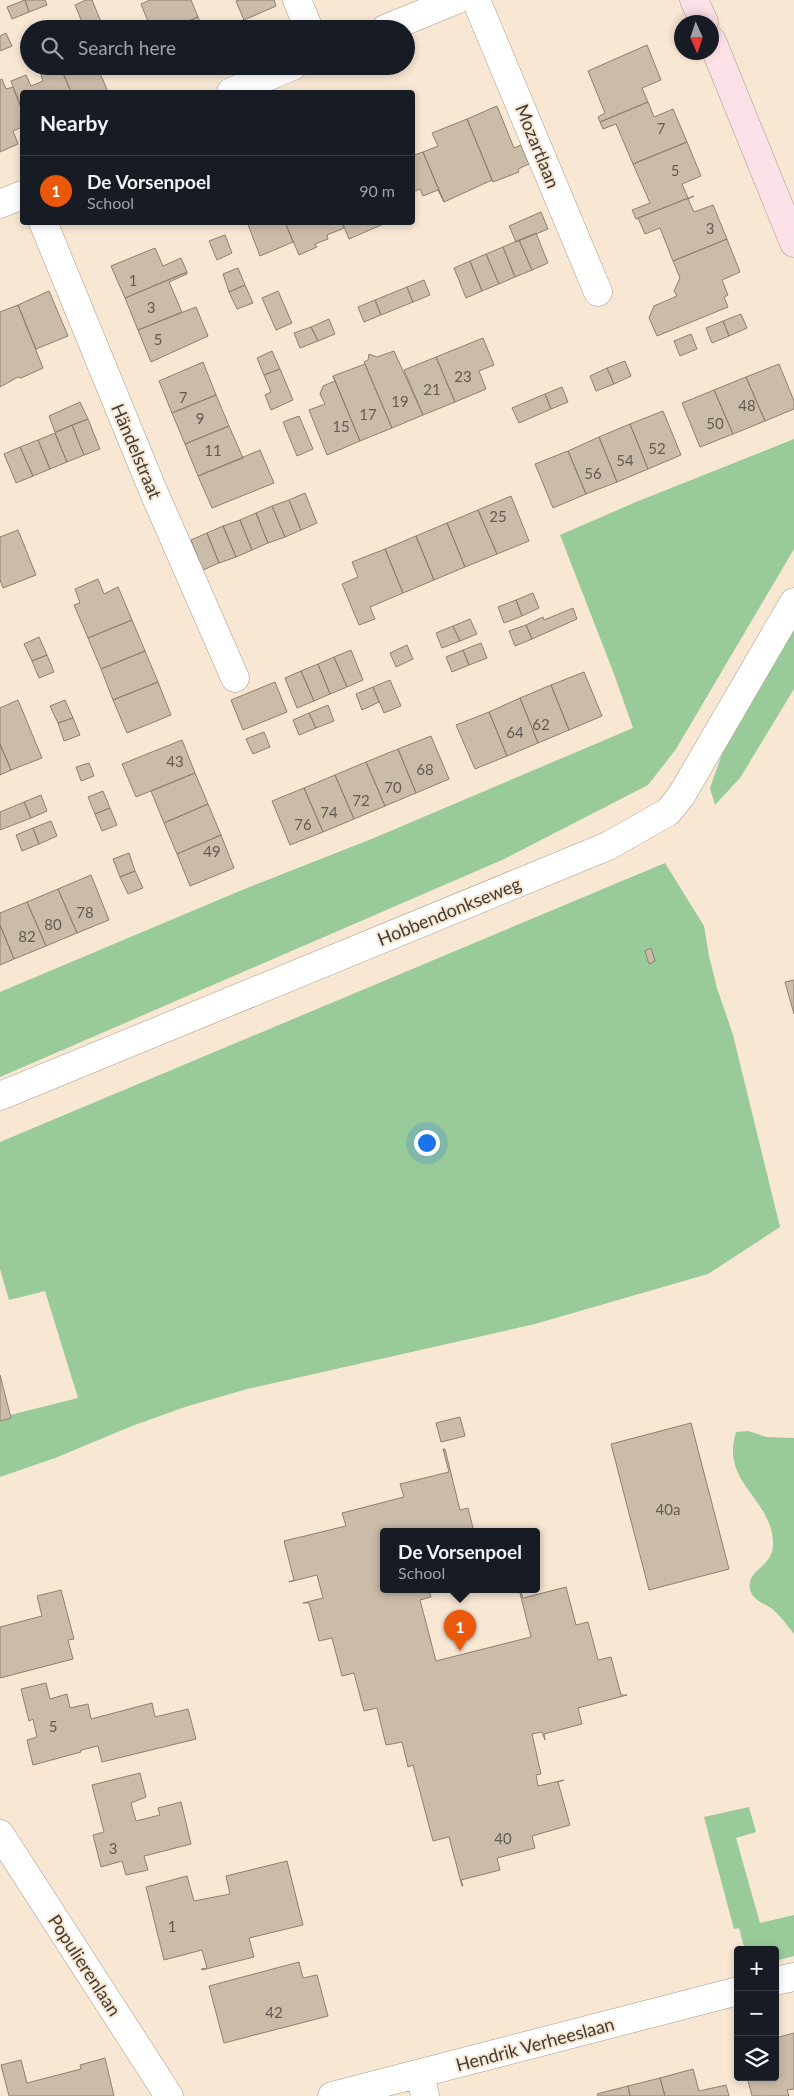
<!DOCTYPE html>
<meta charset="utf-8">
<style>
:root{--surface:#171b24;--page:#20242c;--text:#f1f3f6;--muted:#9ea1a6;--line:#363941;--accent:#ea580c}
body{margin:0;font-family:Lato,sans-serif;background:var(--page);color:var(--text)}
.controls{position:absolute;right:15px;bottom:15px;display:grid;overflow:hidden;border-radius:5px;box-shadow:0 2px 8px #0003}
.controls button{width:45px;height:45px;display:grid;place-items:center;padding:0;border:0;border-bottom:1px solid var(--line);background:var(--surface);color:var(--text);font:25px sans-serif}
.compass{position:absolute;left:674px;top:15px;width:45px;height:45px;border-radius:50%;background:var(--surface);box-shadow:0 2px 8px #0003;rotate:177deg}
.you{position:absolute;left:426px;top:1142px;width:18px;height:18px;margin:-12px;border:4px solid #fff;border-radius:50%;background:#1a73e8;box-shadow:0 0 0 8px #1a73e833}
.badge{display:grid;place-items:center;width:32px;height:32px;border-radius:50%;background:var(--accent);color:#fff;font-size:16px;font-weight:700}
.pin{position:absolute;translate:-50% -41px;filter:drop-shadow(0 1px 2px #0008)}
.pin::after{content:'';position:absolute;top:26px;width:18px;height:15px;background:inherit;clip-path:polygon(0 0,100% 0,50% 100%)}
.popup{position:absolute;left:380px;top:1528px;width:160px;height:65px;box-sizing:border-box;display:grid;place-content:center;border-radius:5px;background:var(--surface);filter:drop-shadow(0 1px 4px #0005);font-size:16px;white-space:nowrap;color:var(--muted)}
.popup b{font-size:19px;color:var(--text)}
.popup::after{content:'';position:absolute;left:50%;top:100%;margin-left:-10px;border:10px solid transparent;border-top-color:var(--surface)}
.list{margin:0;padding:0;list-style:none}
h2{display:flex;justify-content:space-between;align-items:center;height:65px;margin:0;padding:0 20px;font-size:21px}
h2 small{font-size:16px;font-weight:400;color:var(--muted)}
.list li{display:grid;grid-template-columns:32px 1fr auto;gap:15px;align-items:center;box-sizing:border-box;height:70px;padding:0 20px;border-top:1px solid var(--line)}
.list b{display:block;font-size:19px;white-space:nowrap}
.list p{margin:0;font-size:16px;white-space:nowrap;color:var(--muted)}
.list em{font-size:16px;font-style:normal;color:var(--muted)}
.icon{flex:none;width:28px;height:28px;fill:none;stroke:currentColor;stroke-width:2;stroke-linecap:round;stroke-linejoin:round}
.map{position:relative;flex:none;width:794px;height:2096px;overflow:hidden}
.search{position:absolute;background:var(--surface);box-shadow:0 2px 8px #0003;left:20px;top:20px;width:395px;height:55px;display:flex;align-items:center;gap:12px;box-sizing:border-box;padding:0 18px;border-radius:28px;color:var(--muted);font-size:19px}
.panel{position:absolute;background:var(--surface);box-shadow:0 2px 8px #0003;left:20px;top:90px;width:395px;height:135px;border-radius:5px}
.map>svg:first-child{display:block}
.green{fill:#99ca9a}
.building{fill:#cbbca9;stroke:#8e806e}
.lines{fill:none;stroke-linecap:round;stroke-linejoin:round}
.street-casing{stroke:#a99b88;stroke-width:29}
.secondary-casing{stroke:#a99b88;stroke-width:29}
.street{stroke:#fff;stroke-width:28}
.secondary{stroke:#fde1e8;stroke-width:28}
.labels{text-anchor:middle;dominant-baseline:central;stroke-width:4;stroke-linejoin:round;paint-order:stroke}
.number-label{font-size:15px;fill:#645b50}
.street-label{font-size:18px;fill:#413b33;stroke:#f7e7d3}
</style>
<div class="map">
<svg width="794" height="2096" viewBox="0 0 794 2096">
<rect width="100%" height="100%" fill="#f7e7d3"/>
<path class="green" d="M794 439V549L676 749 648 785 502 860 0 1077V992L242 890 374 838 633 728 614 674 560 535 636 502Z
M794 630V689L740 778 715 805 710 788 722 754Z
M665 863 704 926 709 956 717 988 733 1035 780 1227 708 1274 535 1324 247 1389 185 1407 132 1426 55 1458 0 1477V1380L10 1415 78 1398 45 1291 9 1300 0 1269V1142Z
M749 1431 766 1437 794 1438V1634C787 1625 780 1615 771 1608 764 1603 754 1601 751 1592 743 1569 774 1569 773 1543 772 1498 720 1483 736 1432Z
M749 1807 756 1832 736 1838 760 1923 794 1915V1956L775 1961V1950H745L739 1928 734 1929 704 1817Z"/>
<path class="building" d="M25 0 29 12 12 19 7 7Z
M25 0H45L47 5 29 12Z
M86 0H92L104 29H85L75 5Z
M150 0H191L198 17 170 29H151L141 4Z
M239 0H274L276 6 244 20 236 1Z
M198 17 203 29H170Z
M6 33 12 46 0 51V36Z
M647 45 661 80 642 88 648 102 600 122 598 117 605 113 588 71Z
M47 66H60L71 92H22V110L11 81 26 75 31 86 43 81 39 69Z
M79 66H97L108 92H71L63 73Z
M2 79 6 89 13 87 22 110V127L13 131 18 144 0 152V80Z
M648 102 654 117 673 109 687 142 633 164 616 124 603 129 600 122Z
M497 106 514 148 521 145 529 164 518 169 519 172 493 182 467 119Z
M467 119 492 180 444 202 423 152 438 146 432 133Z
M687 142 701 176 682 184 688 198 636 219 632 210 650 203 633 164Z
M423 152 444 202 438 190 423 196 420 189 412 192V156Z
M694 196 688 199 694 212 713 205 727 239 673 261 660 228 645 234 638 218Z
M541 212 548 229 516 242 509 226Z
M247 222H285L293 242 260 256Z
M285 222H342L344 228 327 235 328 239 315 244 317 247 299 255Z
M342 222H388L349 239Z
M536 233 548 263 532 270 519 240Z
M225 235 232 253 217 260 209 241Z
M727 239 740 272 722 280 728 295 724 297 728 307 657 336 649 318 654 306 677 296 674 291 680 278 673 261Z
M519 240 532 270 515 277 503 247Z
M503 247 515 277 499 284 486 254Z
M155 248 163 266 181 258 187 272 125 298 111 266Z
M486 254 499 284 482 291 470 261Z
M470 261 482 291 466 298 454 268Z
M238 268 245 285 229 292 223 274Z
M187 272V274L169 282 182 312 138 330 125 298Z
M424 280 430 295 413 302 407 287Z
M245 285 253 303 237 309 229 292Z
M407 287 413 302 381 315 375 300Z
M49 291 68 336 36 349 18 305Z
M278 291 292 323 276 330 262 298Z
M375 300 381 315 364 322 358 307Z
M18 305 43 368 21 378 18 377 0 387V312Z
M196 307 208 336 151 362 138 330Z
M741 314 747 328 729 336 723 321Z
M329 319 335 334 318 341 311 327Z
M723 321 729 336 712 343 706 328Z
M311 327 318 341 300 348 294 333Z
M691 334 697 349 680 356 674 341Z
M483 338 494 365 479 371 486 389 455 402 436 357Z
M272 351 280 369 264 375 257 358Z
M394 351 423 415 392 428 364 362 368 360 369 354 377 357Z
M436 357 455 402 423 415 404 370Z
M625 361 631 376 614 384 607 368Z
M203 362 216 395 172 413 159 381Z
M365 364 392 428 360 441 333 376Z
M779 364 794 401V409L765 421 746 377Z
M607 368 614 384 596 391 590 376Z
M280 369 293 400 271 410 265 395 271 392 264 375Z
M333 376 360 441 327 455 309 410 325 404 320 394 323 386 335 381Z
M746 377 765 421 733 434 714 390Z
M562 387 568 402 551 409 545 394Z
M714 390 733 434 700 447 682 403Z
M545 394 551 409 519 423 512 408Z
M216 395 229 426 185 444 172 413Z
M80 402 88 419 55 432 49 416Z
M663 411 681 455 648 469 630 424Z
M299 416 313 449 297 456 283 422Z
M88 419 100 449 84 455 72 425Z
M630 424 648 469 617 482 599 437Z
M72 425 84 455 67 462 55 433Z
M229 426 243 458 198 476 185 444Z
M55 433 67 462 50 469 38 440Z
M599 437 617 482 586 494 568 451Z
M38 440 50 469 33 476 20 447Z
M20 447 33 476 16 483 4 454Z
M260 450 274 483 212 508 198 476Z
M568 451 586 494 553 508 535 464Z
M305 493 317 523 301 530 289 500Z
M511 496 529 541 497 554 478 510Z
M289 500 301 530 285 537 272 506Z
M272 506 285 537 268 543 256 513Z
M478 510 497 554 465 567 447 523Z
M256 513 268 543 252 550 240 520Z
M240 520 252 550 236 557 223 526Z
M447 523 465 567 434 580 416 536Z
M223 526 236 557 219 563 207 533Z
M18 530 36 575 3 588 0 580V537Z
M207 533 219 563 203 570 191 540Z
M416 536 434 580 403 593 385 549Z
M385 549 403 593 370 607 375 619 359 625 342 584 358 577 352 562Z
M98 579 104 594 118 587 132 620 88 638 74 605 80 603 75 589Z
M533 593 539 608 522 616 516 600Z
M516 600 522 616 504 623 498 607Z
M573 608 577 619 532 639 526 625 543 617 544 620Z
M470 619 477 634 460 641 453 626Z
M132 620 145 651 101 669 88 638Z
M526 625 532 639 515 646 509 631Z
M453 626 460 641 442 648 436 633Z
M39 637 47 655 32 661 24 644Z
M481 643 487 658 469 665 463 650Z
M407 645 413 659 396 667 390 653Z
M351 650 363 680 347 687 334 657Z
M463 650 469 665 452 672 446 657Z
M145 651 158 682 113 700 101 669Z
M47 655 54 672 39 678 32 661Z
M334 657 347 687 330 694 318 664Z
M318 664 330 694 314 701 301 671Z
M301 671 314 701 297 708 285 678Z
M584 672 602 716 569 730 551 685Z
M390 680 401 706 384 713 373 687Z
M158 682 171 715 127 733 113 700Z
M275 682 287 712 243 730 231 700Z
M551 685 569 730 538 743 520 698Z
M373 687 379 702 362 710 356 694Z
M520 698 538 743 507 756 489 712Z
M18 700 42 758 11 770 0 744V708Z
M65 700 73 718 58 723 50 706Z
M328 705 334 721 316 728 309 713Z
M489 712 507 756 475 769 456 725Z
M309 713 316 728 299 735 293 720Z
M73 718 80 735 64 741 58 723Z
M264 732 270 747 253 754 246 739Z
M431 736 449 779 416 793 398 749Z
M182 740 195 773 136 797 122 764Z
M0 744 11 770 0 775Z
M398 749 416 793 385 806 366 762Z
M366 762 385 806 354 819 335 775Z
M89 763 94 776 81 781 76 767Z
M195 773 208 804 164 823 151 791Z
M335 775 354 819 323 832 304 788Z
M304 788 323 832 290 845 272 801Z
M103 791 110 808 95 814 88 797Z
M41 795 47 811 31 818 24 802Z
M24 802 31 818 0 830V812Z
M208 804 221 835 177 854 164 823Z
M110 808 117 825 102 831 95 814Z
M51 821 57 836 39 844 33 828Z
M33 828 39 844 22 851 16 835Z
M221 835 234 868 190 886 177 854Z
M129 853 135 871 120 877 113 859Z
M135 871 143 888 128 894 120 877Z
M91 875 109 920 77 933 58 889Z
M58 889 77 933 46 946 27 902Z
M27 902 46 946 14 959 0 925V913Z
M0 925 14 959 0 965Z
M651 948 655 961 649 964 645 951Z
M794 980V1014L785 982Z
M0 1375 11 1418 0 1421Z
M460 1417 465 1436 441 1442 436 1423Z
M691 1423 729 1569 649 1590 611 1444Z
M443 1449H445L460 1510 468 1508 474 1532H384V1590H429L431 1597 420 1600 436 1661 531 1637 520 1593 521 1592 523 1598 566 1587 576 1625 588 1622 598 1660 611 1657 621 1695H627L578 1708 582 1724 544 1734 545 1740 542 1732 532 1734 541 1774 536 1775 538 1786 564 1780 558 1782 570 1825 532 1836 535 1848 497 1858 500 1870 461 1880 463 1886H462L449 1837 433 1841 413 1765 408 1767 402 1742 386 1745 377 1708 364 1711 354 1673 342 1676 332 1638 319 1641 309 1603H303L323 1598 317 1575 289 1582 294 1580 284 1541 346 1526 342 1513 404 1497 400 1484 449 1472Z
M61 1590 74 1639 68 1640 73 1659 0 1678V1627L42 1616 37 1596Z
M46 1683 50 1699 67 1694 70 1708 88 1704 91 1719 152 1703 155 1717 188 1709 196 1739 102 1762 98 1746 81 1750V1752L33 1765 27 1740 37 1737 33 1719 29 1721 21 1689Z
M140 1773 146 1797 131 1803 136 1821 160 1815 158 1808 181 1802 191 1844 144 1856 148 1870 126 1875 122 1861 101 1867 93 1835 104 1832 92 1785Z
M287 1861 303 1925 249 1938 254 1957 202 1970 201 1969 207 1968 202 1950 164 1960 146 1887 187 1876 194 1901 230 1894 226 1876Z
M299 1962 303 1978 317 1975 328 2016 224 2043 209 1986Z
M794 2033V2089L787 2090 789 2096H752L747 2077H775V2038Z
M105 2058 114 2096H9L1 2065 21 2060 27 2083 81 2069 80 2065Z
M693 2069 699 2091 726 2085 729 2096H665L660 2078Z
M660 2078 665 2096H630L628 2086Z
M628 2086 630 2096H598L597 2094Z"/>
<g class="lines">
<g class="street-casing">
<path id="street" d="M297 0 309 29
M476 0 598 292
M385 29 456 0
M231 92 293 66
M0 204 22 195
M43 222 152 488 235 678
M0 1096 608 846 668 812 681 796 794 602
M0 1834 169 2096
M775 1981 794 1977
M420 2074 425 2096
M332 2096 738 1991"/>
</g>
<g class="secondary-casing">
<path id="secondary" d="M694 0 704 22
M712 41 794 243"/>
</g>
<use href="#street" class="street"/>
<use href="#secondary" class="secondary"/>
</g>
<g class="labels">
<g class="number-label">
<text x="661" y="128">7</text>
<text x="675" y="170">5</text>
<text x="710" y="228">3</text>
<text x="133" y="280">1</text>
<text x="151" y="307">3</text>
<text x="158" y="339">5</text>
<text x="463" y="376">23</text>
<text x="432" y="389">21</text>
<text x="183" y="397">7</text>
<text x="400" y="401">19</text>
<text x="747" y="405">48</text>
<text x="368" y="414">17</text>
<text x="200" y="418">9</text>
<text x="715" y="423">50</text>
<text x="341" y="426">15</text>
<text x="657" y="448">52</text>
<text x="213" y="450">11</text>
<text x="625" y="460">54</text>
<text x="593" y="473">56</text>
<text x="498" y="516">25</text>
<text x="541" y="724">62</text>
<text x="515" y="732">64</text>
<text x="175" y="761">43</text>
<text x="425" y="769">68</text>
<text x="393" y="787">70</text>
<text x="361" y="800">72</text>
<text x="329" y="812">74</text>
<text x="303" y="824">76</text>
<text x="212" y="851">49</text>
<text x="85" y="912">78</text>
<text x="53" y="924">80</text>
<text x="27" y="936">82</text>
<text x="668" y="1509">40a</text>
<text x="53" y="1726">5</text>
<text x="503" y="1838">40</text>
<text x="113" y="1848">3</text>
<text x="172" y="1926">1</text>
<text x="274" y="2012">42</text>
</g>
<g class="street-label">
<text transform="translate(538 146) rotate(68)">Mozartlaan</text>
<text transform="translate(137 451) rotate(67)">Händelstraat</text>
<text transform="translate(449 911) rotate(-22)">Hobbendonkseweg</text>
<text transform="translate(85 1965) rotate(57)">Populierenlaan</text>
<text transform="translate(535 2044) rotate(-15)">Hendrik Verheeslaan</text>
</g>
</g>
</svg>
<div class="controls">
<button>+</button>
<button>−</button>
<button><svg class="icon" aria-label="layers" viewBox="0 0 24 24"><path d="M12 4l9 5-9 5-9-5zM3 14l9 5 9-5"/></svg></button>
</div>
<svg class="compass" viewBox="-18 -18 36 36"><path d="M0-13l5 13h-10z" fill="#e53935"/><path d="M0 13l5-13h-10z" fill="#9ea1a6"/></svg>
<div class="you"></div>
<div class="pin badge" style="left:460px;top:1651px">1</div>
<div class="popup"><b>De Vorsenpoel</b>School</div>
<div class="search"><svg class="icon" aria-label="search" viewBox="0 0 24 24"><circle cx="10" cy="10" r="6"/><path d="M15 15l6 6"/></svg>Search here</div>
<section class="panel">
<h2>Nearby<small></small></h2>
<ul class="list">
<li><span class="badge">1</span><div><b>De Vorsenpoel</b><p>School</p></div><em>90 m</em></li>
</ul>
</section>
</div>
